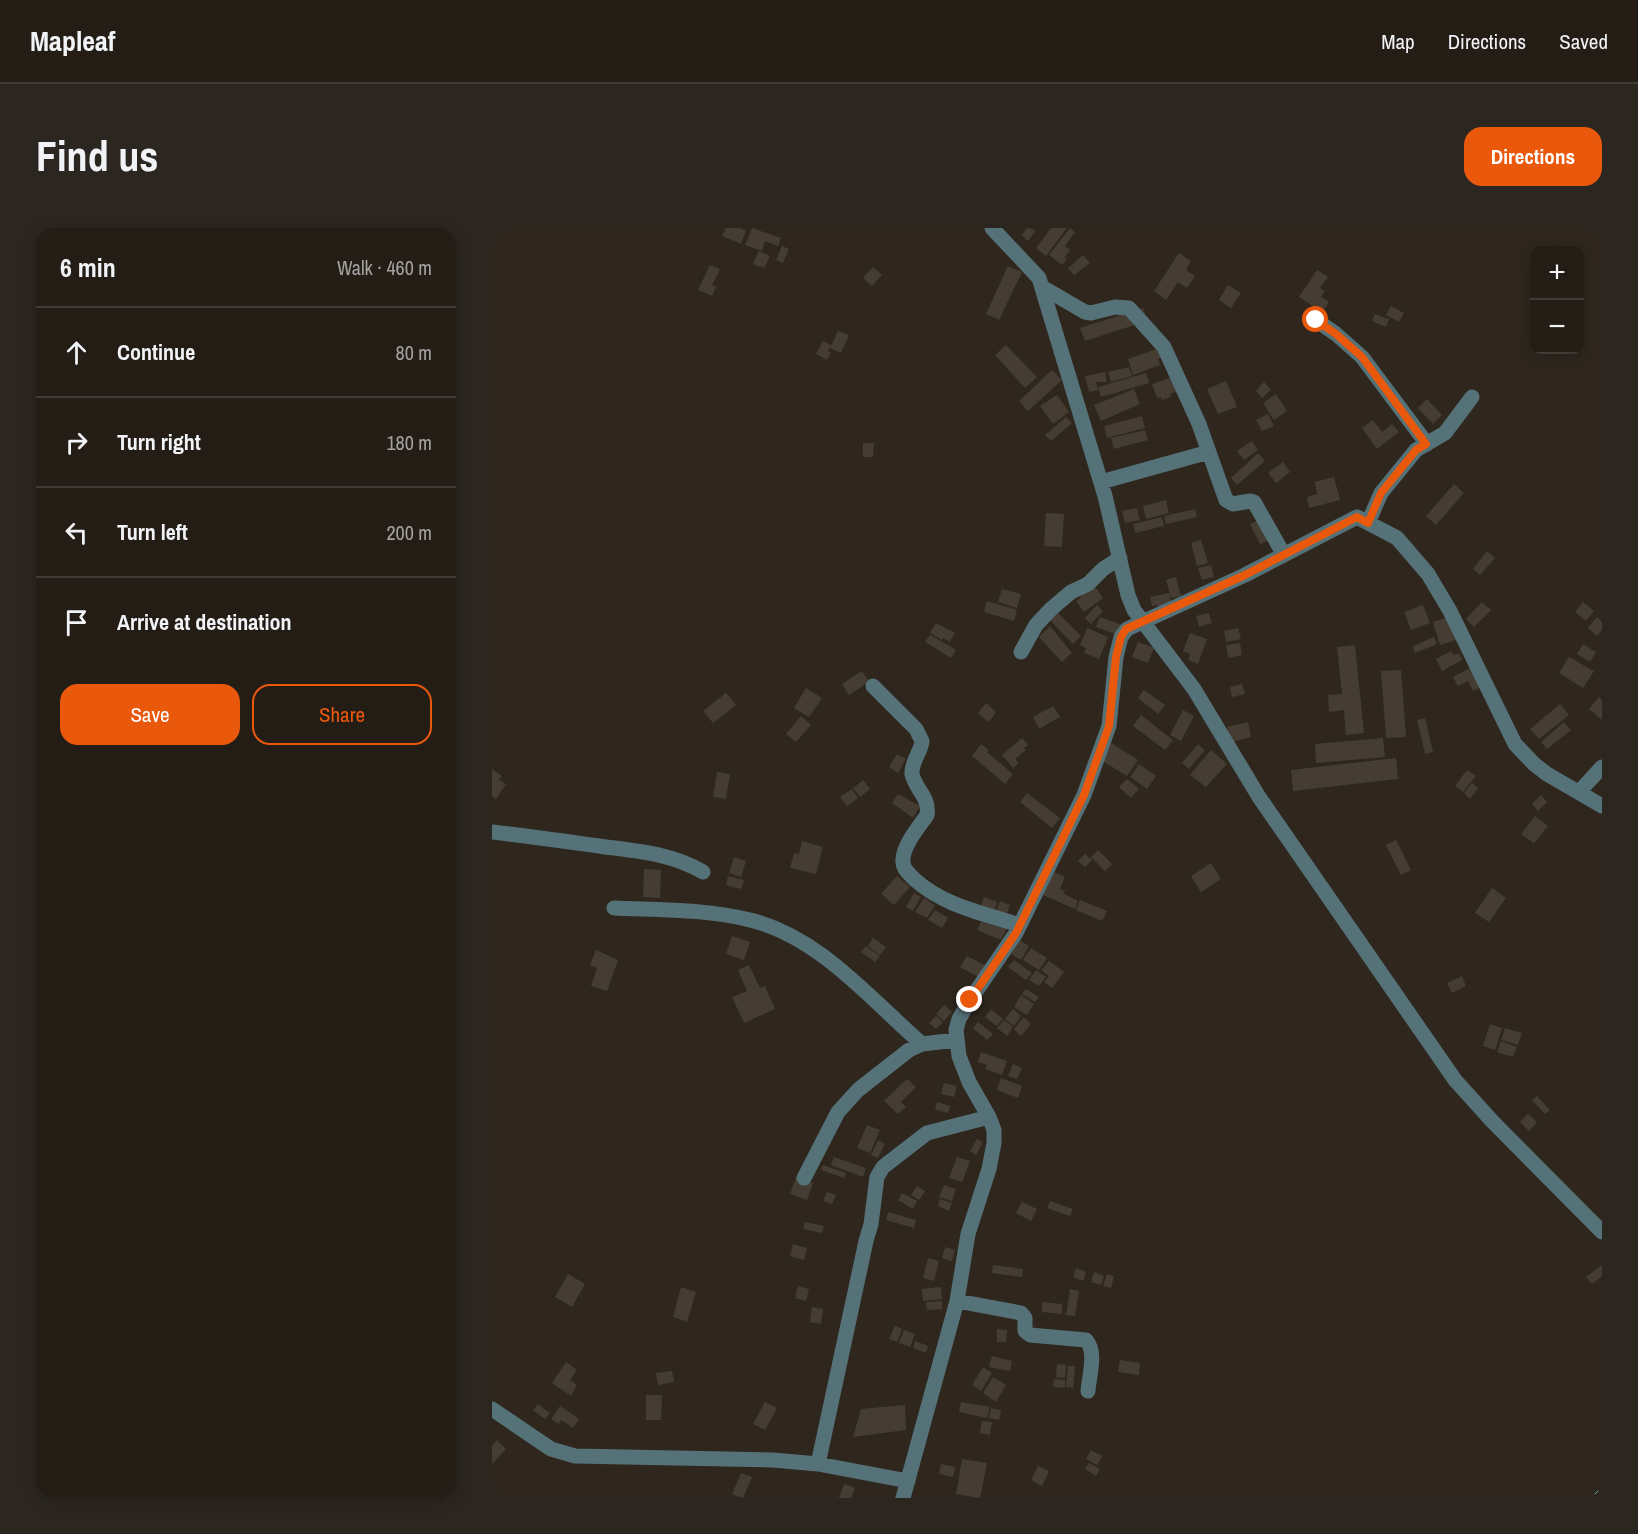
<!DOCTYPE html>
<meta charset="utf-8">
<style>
:root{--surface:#231d16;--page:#2b261f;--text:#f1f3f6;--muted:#a3a2a1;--line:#403b35;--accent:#ea580c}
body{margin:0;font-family:"Archivo Narrow",sans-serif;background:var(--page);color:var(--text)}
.controls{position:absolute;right:18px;top:18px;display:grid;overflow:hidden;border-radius:12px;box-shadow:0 3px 15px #0003}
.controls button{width:54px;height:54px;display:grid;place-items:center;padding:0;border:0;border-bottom:2px solid var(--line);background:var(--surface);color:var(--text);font:30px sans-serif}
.stop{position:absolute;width:18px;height:18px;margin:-14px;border:4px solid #ea580c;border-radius:50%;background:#fff}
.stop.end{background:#ea580c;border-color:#fff;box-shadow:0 2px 6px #0008}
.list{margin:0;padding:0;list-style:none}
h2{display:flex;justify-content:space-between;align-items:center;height:78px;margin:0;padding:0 24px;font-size:26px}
h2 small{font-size:20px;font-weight:400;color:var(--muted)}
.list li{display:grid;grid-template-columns:39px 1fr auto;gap:18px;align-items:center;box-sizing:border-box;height:90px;padding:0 24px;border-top:2px solid var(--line)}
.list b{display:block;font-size:22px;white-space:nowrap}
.list em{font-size:20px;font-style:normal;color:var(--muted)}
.actions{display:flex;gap:12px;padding:18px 24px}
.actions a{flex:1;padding:14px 0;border:2px solid var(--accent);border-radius:18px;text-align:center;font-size:21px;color:var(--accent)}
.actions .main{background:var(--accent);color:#fff}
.icon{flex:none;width:33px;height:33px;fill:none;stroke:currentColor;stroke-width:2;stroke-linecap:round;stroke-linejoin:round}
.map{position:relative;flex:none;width:1110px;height:1270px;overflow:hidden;border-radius:18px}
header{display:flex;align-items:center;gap:36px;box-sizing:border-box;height:84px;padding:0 30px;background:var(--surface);border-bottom:2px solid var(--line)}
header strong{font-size:28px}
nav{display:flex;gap:33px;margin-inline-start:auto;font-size:21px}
.intro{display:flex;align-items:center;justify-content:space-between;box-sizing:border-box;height:144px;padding:0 36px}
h1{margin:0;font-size:42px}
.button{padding:15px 27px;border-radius:18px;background:var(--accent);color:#fff;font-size:21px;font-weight:700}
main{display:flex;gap:36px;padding:0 36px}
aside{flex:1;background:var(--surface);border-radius:18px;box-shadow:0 3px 15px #0003}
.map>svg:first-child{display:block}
.building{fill:#453d33}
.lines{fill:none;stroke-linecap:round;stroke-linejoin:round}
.minor{stroke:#557279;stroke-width:15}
.major{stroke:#7ebbcb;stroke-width:15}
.route{stroke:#ea580c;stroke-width:8}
</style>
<header>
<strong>Mapleaf</strong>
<nav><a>Map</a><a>Directions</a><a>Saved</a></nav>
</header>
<div class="intro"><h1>Find us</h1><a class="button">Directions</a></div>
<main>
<aside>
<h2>6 min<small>Walk · 460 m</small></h2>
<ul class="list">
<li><svg class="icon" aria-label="ahead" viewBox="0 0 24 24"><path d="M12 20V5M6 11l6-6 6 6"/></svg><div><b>Continue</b></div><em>80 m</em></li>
<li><svg class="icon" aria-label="right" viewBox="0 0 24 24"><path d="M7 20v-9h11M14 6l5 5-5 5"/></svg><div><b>Turn right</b></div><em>180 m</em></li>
<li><svg class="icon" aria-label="left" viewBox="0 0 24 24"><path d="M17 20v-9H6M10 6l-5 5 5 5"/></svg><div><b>Turn left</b></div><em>200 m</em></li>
<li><svg class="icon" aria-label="arrive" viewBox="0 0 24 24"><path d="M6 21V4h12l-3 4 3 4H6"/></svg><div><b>Arrive at destination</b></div></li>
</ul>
<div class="actions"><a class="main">Save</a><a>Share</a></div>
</aside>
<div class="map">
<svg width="1110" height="1270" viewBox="0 0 1110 1270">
<rect width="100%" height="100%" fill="#2f271e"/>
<path class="building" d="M234 0H248L254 3 249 16 230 8Z
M260 0 289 10 286 18 273 13 270 23 253 17Z
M535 0 544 2 536 13 530 7Z
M559 0H575L554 28 544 20Z
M578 0 583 4 573 18 578 22 572 30 575 31 570 37 557 27Z
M290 18 297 21 291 35 284 32Z
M267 23 278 28 272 40 261 36Z
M687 25 699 33 694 42 703 48 695 60 686 54 674 72 662 63Z
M591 27 598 35 582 47 576 40Z
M218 37 228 41 220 57 224 59 220 68 206 62Z
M516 38 530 44 507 92 494 86Z
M381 39 390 47 380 58 371 50Z
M825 42 836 49 828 60 833 63 829 69 837 74 830 84 807 69Z
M736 57 749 65 739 80 727 72Z
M899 78 912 85 907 94 894 87Z
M651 80 655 93 593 113 588 100Z
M883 86 897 91 894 99 880 93Z
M346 103 357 107 349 125 338 120Z
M331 113 339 117 336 123 339 124 335 132 324 126Z
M514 117 545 149 533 160 503 127Z
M670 119 673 128 666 131 668 137 641 147 636 131Z
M637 139 640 148 619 154 616 144Z
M560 142 570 152 536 183 527 173Z
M613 144 615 154H604L606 162 597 164 593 148Z
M654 145 657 155 609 169 606 159Z
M681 149 686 163 678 166 679 169 670 172 669 169 665 170 660 156Z
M734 153 745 179 726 186 715 161Z
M772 154 779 162 770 170 764 163Z
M642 161 648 176 609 193 602 177Z
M784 166 795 183 782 192 771 175Z
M565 167 577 184 561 196 548 178Z
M935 171 950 187 941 196 926 180Z
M776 186 782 198 770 203 764 192Z
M650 188 653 200 615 210 612 198Z
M574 189 580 195 559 213 553 207Z
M881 192 890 204 900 196 907 204 885 221 870 200Z
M653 202 656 212 622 221 619 210Z
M760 213 766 222 752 232 745 223Z
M371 215H382L381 229H371Z
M766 225 773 233 745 257 739 250Z
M791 234 798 244 784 255 776 245Z
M842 249 848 272 817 280 815 269 825 266 823 254Z
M962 256 972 265 944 297 934 288Z
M674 272 677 285 654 291 651 278Z
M645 280 648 292 633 295 630 283Z
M703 281 705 289 674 296 672 288Z
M554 285 572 286 570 319 552 318Z
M670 289 672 298 643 305 641 296Z
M768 291 777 312 768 316 758 296Z
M709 312 716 335 705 338 699 315Z
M995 323 1003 330 988 347 981 341Z
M719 337 722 349 710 352 706 340Z
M684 349 689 368 679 370 674 352Z
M601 356 611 370 592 384 584 373 590 368 588 365Z
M510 361 529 366 525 380 506 374Z
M677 365 680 379 666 382 665 377 660 378 658 369Z
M495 373 525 382 522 393 492 384Z
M990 374 999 382 982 399 974 391Z
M1091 374 1102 383 1094 393 1083 384Z
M605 377 611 383 599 396 593 390Z
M931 377 938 395 919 402 912 384Z
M565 384 589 408 581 416 558 392Z
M717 385 720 395 707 399 704 388Z
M608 389 630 397 626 407 604 399Z
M957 389 964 412 948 417 941 394Z
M1105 389 1110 394V402L1105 408 1096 400Z
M444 395 463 405 458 414 451 410 450 412 438 405Z
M558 398 580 425 570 434 547 409Z
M595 400 616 409 607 431 592 425 594 420 588 417Z
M746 400 749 411 734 414 732 403Z
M698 405 715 411 706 436 696 432 698 426 691 423Z
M438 407 464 422 459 430 433 414Z
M942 409 945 416 923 425 921 418Z
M646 414 662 420 656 435 640 429Z
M748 415 750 427 736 430 734 417Z
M1091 416 1104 424 1098 434 1085 426Z
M863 417 872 505 854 507 852 482 837 484 836 467 850 466 845 419Z
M959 423 962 427 967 425 970 432 950 443 944 431Z
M1077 429 1102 443 1091 460 1067 445Z
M982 438 993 457 981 463 976 453 966 458 961 449Z
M909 442 914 509 894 510 889 443Z
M370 443 377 454 357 467 350 456Z
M750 456 753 466 740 469 738 459Z
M314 460 330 470 317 489 302 480Z
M652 462 673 477 666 486 646 470Z
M234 465 244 477 221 495 211 483Z
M1107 469 1110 472V492L1097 481Z
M494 475 504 484 497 494 486 485Z
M1068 476 1077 487 1047 511 1038 501Z
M561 478 568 489 547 501 541 489Z
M691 482 702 488 689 513 678 507Z
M649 487 681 512 673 522 641 498Z
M309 488 319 497 304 514 294 506Z
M933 490 941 524 933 526 925 492Z
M756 494 759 509 739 514 735 499Z
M1072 494 1079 502 1055 521 1049 514Z
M530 510 536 517 532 520 534 522 523 531 527 535 521 540 510 527Z
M891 510 893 529 824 535 823 516Z
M619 515 646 532 635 548 609 532Z
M489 516 497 522 495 524 521 546 513 556 480 528Z
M706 516 713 522 697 541 690 535Z
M719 522 735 536 714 559 698 547Z
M405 526 414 531 406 545 397 539Z
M904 530 906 551 801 563 799 542Z
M647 536 664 548 655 561 638 549Z
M0 541 10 548 7 552 14 556 4 571 0 568Z
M975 542 984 548 971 564 963 558Z
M225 544 238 546 234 571 221 569Z
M635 551 647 561 639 570 627 559Z
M371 552 378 561 368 569 361 560Z
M980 555 986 560 978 571 972 565Z
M360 561 366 570 355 578 348 569Z
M535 565 568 590 560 600 528 574Z
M406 566 428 578 421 590 400 575Z
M1049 567 1055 574 1046 583 1040 576Z
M1043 588 1056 598 1042 615 1029 606Z
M904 612 919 642 909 647 894 617Z
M310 613 331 619 324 646 298 640 302 625 307 626Z
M606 622 620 636 613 643 599 629Z
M593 626 600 632 593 639 586 633Z
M242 629 254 633 249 649 237 645Z
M719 635 729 651 709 664 699 648Z
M152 641 169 642 168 670 151 669Z
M562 644 573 649 568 661 573 663 572 666 586 673 583 681 551 667Z
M236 648 252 652 249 661 234 657Z
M405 648 418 659 402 677 389 666Z
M1000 660 1014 670 997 694 983 685Z
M422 665 429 669 421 683 414 679Z
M492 669 505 674 503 682 489 678Z
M432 670 443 677 435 690 423 684Z
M588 672 615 683 610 693 584 682Z
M508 673 518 677 514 688 504 684Z
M443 682 456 690 450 700 436 692Z
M491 690 515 700 509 712 485 702Z
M240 708 258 714 252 732 234 726Z
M381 710 394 719 388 727 376 718Z
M527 712 537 718 529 732 519 726Z
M374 718 388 728 383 734 369 724Z
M539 720 555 730 547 742 531 732Z
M104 722 126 732 115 763 99 758 105 740 98 737Z
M475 728 496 739 490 751 468 739Z
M522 732 540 745 534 752 516 739Z
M557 733 572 744 560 760 552 754 557 748 549 742Z
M257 737 268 760 273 758 283 781 252 795 240 769 255 763 246 742Z
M544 742 554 749 547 758 537 752Z
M970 748 974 758 960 765 955 755Z
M534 761 547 769 543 774 530 766Z
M529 767 542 776 535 787 522 779Z
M452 777 460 784 452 793 444 786Z
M499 781 511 791 505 798 493 789Z
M521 781 529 788 522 798 513 791Z
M444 788 451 794 444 801 437 795Z
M532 789 539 796 529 808 522 801Z
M512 792 521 799 515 808 505 800Z
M486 794 501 806 495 812 481 800Z
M998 796 1010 800 1003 822 991 818Z
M1013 800 1030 805 1026 817 1009 812Z
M1009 813 1025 819 1021 829 1005 824Z
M489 824 515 833 510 847 493 841 495 837 486 834Z
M521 836 530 840 525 851 516 848Z
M509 850 530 858 526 870 505 862Z
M415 851 424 859 409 874 414 879 406 886 392 873Z
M452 855 465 858 462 869 449 866Z
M1045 868 1058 882 1053 886 1040 872Z
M445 874 458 878 456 885 443 881Z
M1036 886 1045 894 1037 903 1028 894Z
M375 897 388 902 378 925 365 920Z
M485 911 491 914 484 927 478 923Z
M386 912 393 916 386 930 379 927Z
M342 929 374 940 371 949 339 937Z
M465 929 478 933 470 954 457 950Z
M331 937 354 945 352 950 329 942Z
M304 949 321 955 315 972 298 966Z
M452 957 464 961 460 973 447 969Z
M425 958 433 963 427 972 419 967Z
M335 964 344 967 340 976 331 973Z
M410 965 425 973 421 981 406 972Z
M448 971 460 975 457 983 446 978Z
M558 973 581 981 578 988 555 980Z
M530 974 545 981 539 993 524 985Z
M396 984 424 992 422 1000 394 992Z
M313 994 332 998 330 1005 311 1001Z
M301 1016 315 1020 312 1032 298 1028Z
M453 1019 463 1022 460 1033 450 1030Z
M436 1030 447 1033 442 1053 431 1050Z
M501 1037 531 1041 530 1049 500 1045Z
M1110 1037V1048L1100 1056 1094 1049Z
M584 1040 594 1044 591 1053 581 1049Z
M602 1044 612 1048 609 1057 599 1054Z
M76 1046 93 1056 80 1079 63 1069Z
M615 1046 622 1048 619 1060 611 1058Z
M306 1058 317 1061 314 1073 303 1070Z
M189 1059 204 1064 195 1094 181 1089Z
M449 1059 450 1071 431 1073 430 1061Z
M578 1061 587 1063 583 1088 574 1087Z
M450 1073V1081L435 1082 434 1074Z
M550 1074 570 1076V1086L550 1084Z
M320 1079 331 1081 329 1096 318 1094Z
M403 1098 410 1101 405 1114 397 1111Z
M505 1101 515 1102 514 1114H505Z
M412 1102 423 1106 418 1119 407 1115Z
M423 1113 436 1118 434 1125 421 1120Z
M500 1128 520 1133 518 1143 497 1139Z
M628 1132 648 1135 647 1147 626 1144Z
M74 1134 85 1142 78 1152 85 1157 79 1168 60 1155Z
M565 1136 574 1137 573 1150 564 1149Z
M576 1138H583L581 1160 574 1159Z
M491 1139 500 1145 489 1163 480 1157Z
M180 1143 182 1154 166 1157 164 1145Z
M501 1149 514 1157 504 1174 491 1165Z
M562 1151 573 1152V1160L561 1159Z
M154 1167H170L169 1192H154Z
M273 1174 285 1180 273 1202 261 1196Z
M469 1174 498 1179 495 1190 467 1184Z
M46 1176 58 1185 53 1191 41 1182Z
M413 1177 414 1202 361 1209 369 1181Z
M68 1178 87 1191 81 1200 69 1192 67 1196 59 1191Z
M499 1180 509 1182 507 1192 497 1190Z
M490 1193 500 1194 498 1207 488 1205Z
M5 1212 14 1221 0 1236V1218Z
M599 1222 610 1228 605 1237 594 1231Z
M470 1231 495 1235 488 1270 464 1266Z
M597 1235 608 1241 604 1248 593 1241Z
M449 1236 463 1239 461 1249 447 1246Z
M546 1238 557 1243 550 1258 539 1252Z
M249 1245 260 1249 251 1270 240 1266Z
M352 1256 363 1260 359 1270H347Z"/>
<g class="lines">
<path class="minor" d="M500 0 547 50 613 268 636 367 642 382 702 461 767 569 963 852 1000 893 1110 1004
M550 59 593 84 599 85 623 79 637 80 672 119 707 196 734 272 741 276 758 273 762 274 792 327
M824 92 844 106 870 129 935 216
M609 254 717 224
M876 295 889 265 924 222 953 205 980 169
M529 424 544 397 559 381 579 364 596 356 611 341 628 330
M381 458 424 501 430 513C429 524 419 534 420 546 423 561 438 569 435 587 427 599 411 617 411 632 410 641 417 645 422 651 452 678 490 685 528 697
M1087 564 1110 539
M0 604C36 608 71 613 107 618 143 623 179 625 211 644
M122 680C167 682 215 681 258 692 328 709 378 771 430 816
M312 950 346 884 366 862 417 822 430 816 464 812
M465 1073 529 1085 533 1090V1103L538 1107 594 1112C605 1124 597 1148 596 1163
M0 1181 59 1221 83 1228 281 1232 326 1236 416 1253
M326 1236 374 1013 379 996 385 949 391 939 435 905 497 889
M411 1270 465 1073 476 1006 497 941 502 915V902L497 889 477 854 467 828 464 802 467 791 478 772 524 705 592 567 617 498 624 429 629 409 635 401 753 347 865 289 905 310 936 346 958 383 1023 516 1042 536 1055 546 1110 578"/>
<path class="major" d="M1109 1270 1110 1269"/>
</g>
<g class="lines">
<path class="route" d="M478 772 524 705 592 567 617 498 624 429 629 409 634 401 753 347 865 289 876 295 889 265 924 222 934 216 870 129 844 106 824 92"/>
</g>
</svg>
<div class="controls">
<button>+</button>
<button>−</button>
</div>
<div class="stop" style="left:824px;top:92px"></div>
<div class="stop end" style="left:478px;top:772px"></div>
</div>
</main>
